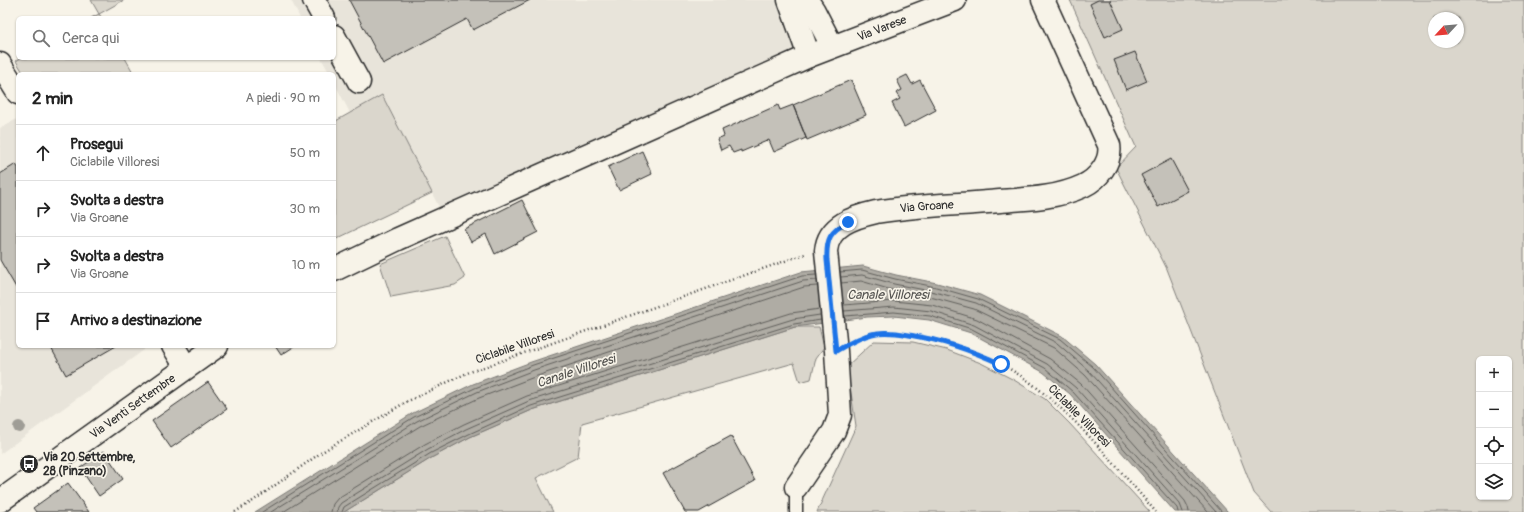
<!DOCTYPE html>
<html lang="it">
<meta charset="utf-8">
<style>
:root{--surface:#fff;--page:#f6f6f6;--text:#222;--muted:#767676;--line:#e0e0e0}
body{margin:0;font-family:Pangolin,sans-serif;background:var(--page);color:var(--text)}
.controls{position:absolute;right:12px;bottom:12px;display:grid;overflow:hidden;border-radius:6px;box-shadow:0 1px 3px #0004}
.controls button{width:36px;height:36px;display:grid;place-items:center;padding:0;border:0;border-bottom:1px solid var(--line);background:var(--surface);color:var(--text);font:20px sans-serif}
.compass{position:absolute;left:1428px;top:12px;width:36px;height:36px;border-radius:50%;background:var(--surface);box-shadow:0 1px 3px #0004;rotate:244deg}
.stop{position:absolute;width:12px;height:12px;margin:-9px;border:3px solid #1a73e8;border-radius:50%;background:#fff}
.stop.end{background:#1a73e8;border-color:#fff;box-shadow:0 1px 4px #0008}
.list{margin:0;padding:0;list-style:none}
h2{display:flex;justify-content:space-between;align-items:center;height:52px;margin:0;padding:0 16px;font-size:17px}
h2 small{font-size:13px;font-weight:400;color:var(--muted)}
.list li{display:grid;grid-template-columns:26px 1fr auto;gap:12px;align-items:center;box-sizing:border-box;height:56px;padding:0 16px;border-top:1px solid var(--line)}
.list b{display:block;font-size:15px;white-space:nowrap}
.list p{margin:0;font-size:13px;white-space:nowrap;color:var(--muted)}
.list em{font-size:13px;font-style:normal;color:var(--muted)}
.icon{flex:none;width:22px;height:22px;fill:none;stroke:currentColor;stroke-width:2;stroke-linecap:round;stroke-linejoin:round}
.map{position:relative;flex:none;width:1524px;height:512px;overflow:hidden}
.search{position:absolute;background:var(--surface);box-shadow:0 1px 3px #0004;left:16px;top:16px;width:320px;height:44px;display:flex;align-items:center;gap:10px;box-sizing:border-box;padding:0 14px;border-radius:6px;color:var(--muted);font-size:15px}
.panel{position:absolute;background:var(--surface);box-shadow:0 1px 3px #0004;left:16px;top:72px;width:320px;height:276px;border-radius:6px}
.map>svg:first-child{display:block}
.built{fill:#e8e4da}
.green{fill:#dad6cc;stroke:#82807c;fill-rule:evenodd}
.water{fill:#afaca4;stroke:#7a7874}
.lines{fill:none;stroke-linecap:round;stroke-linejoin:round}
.shore{stroke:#605f5b;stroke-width:1}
.building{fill:#c4c1b9;stroke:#2b2b2b}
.lane-casing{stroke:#2b2b2b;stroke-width:15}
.street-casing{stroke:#2b2b2b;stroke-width:25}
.secondary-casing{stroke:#2b2b2b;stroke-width:25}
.path{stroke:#2b2b2b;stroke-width:2.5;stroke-dasharray:1 3;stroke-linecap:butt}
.lane{stroke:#f7f3e8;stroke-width:12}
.street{stroke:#f7f3e8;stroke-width:22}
.secondary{stroke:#f7f3e8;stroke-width:22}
.tree{fill:#9f9d96}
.route{stroke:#1a73e8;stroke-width:5}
.labels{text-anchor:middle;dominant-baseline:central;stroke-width:3.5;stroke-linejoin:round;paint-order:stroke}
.street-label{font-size:12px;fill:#2b2b2b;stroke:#f7f3e8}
.poi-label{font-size:12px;font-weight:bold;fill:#2b2b2b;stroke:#f7f3e8;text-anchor:start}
.water-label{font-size:13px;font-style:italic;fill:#53524f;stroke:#f7f3e8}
</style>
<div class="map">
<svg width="1524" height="512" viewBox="0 0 1524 512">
<rect width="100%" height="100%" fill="#f7f3e8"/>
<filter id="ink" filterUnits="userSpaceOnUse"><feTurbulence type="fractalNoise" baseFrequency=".025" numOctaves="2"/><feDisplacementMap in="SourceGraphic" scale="8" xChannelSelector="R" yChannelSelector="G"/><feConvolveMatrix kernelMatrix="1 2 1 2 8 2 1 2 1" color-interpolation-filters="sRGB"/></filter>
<g filter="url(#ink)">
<path class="built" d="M291 0H784L805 50 441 211 382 95 350 113 334 82V74H330L321 58H334V18H300Z
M17 119 18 121V346H144V350L0 454V128Z"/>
<path class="green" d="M91 0H124L99 14 102 18H91L99 14Z
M1070 0H1524V512H1271L1254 493 1167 269 1116 168 1136 147ZM1434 18H1458V42H1434ZM1479 359H1509V497H1479Z
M21 58H125L134 74H24L16 61Z
M382 95 432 193 334 240V122Z
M445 236 465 278 455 285 391 297 380 264Z
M795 327H819L824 347 816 358 811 379 800 382 794 363 582 423 578 457 536 478 553 512H344L433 457 470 437 532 410Z
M874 341 913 342 947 350 981 363 1014 380 1045 399 1070 424 1150 512H817L856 426 847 366Z"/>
<path class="water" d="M863 266 896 275 937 283 980 295 1062 336 1095 364 1228 512H1175L1070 394 1043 372 971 333 929 320 894 316 867 317 795 327 532 410 470 437 433 457 344 512H255L413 413 473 384 531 362 801 272Z"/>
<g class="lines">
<path class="shore" d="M840 272 862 270 895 279 936 287 978 299 1060 339 1093 367 1222 512
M841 277 862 275 894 284 935 292 976 303 1057 343 1089 371 1216 512
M841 283 861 281 892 290 934 298 974 309 1054 348 1085 375 1208 512
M844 305 894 301 932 305 977 319 1050 359 1081 384 1185 501 1188 507 1189 512
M844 311 894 307 931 311 974 325 1047 364 1076 388 1180 504 1183 512
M845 316 894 312 930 316 972 329 1045 368 1073 392 1177 508 1178 512
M262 512 414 417 475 388 533 365 802 276 816 275
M271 512 417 421 477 392 534 370 803 281 817 280
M283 512 420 426 479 398 537 376 804 287 817 286
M331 512 333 504 338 498 425 444 464 424 527 396 791 313 820 309
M337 512 338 507 341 503 428 449 466 429 529 401 793 319 820 315
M342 512 344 507 431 453 469 434 531 406 794 324 821 320"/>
</g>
<path class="building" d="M349 0H530L473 30 467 19 383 64Z
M1098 0H1110L1123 29 1105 37 1090 4Z
M1135 52 1147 81 1126 90 1114 60Z
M907 75 912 84 920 80 936 110 904 127 892 103 900 99 896 93 902 90 897 80Z
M851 80 866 115 807 140 793 105Z
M778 105 780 110 793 105 806 138 774 152 769 140 741 152V150L733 153 729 146 721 150 717 139 724 136 722 130Z
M642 151 652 174 619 190 608 167Z
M1171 159 1188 191 1158 207 1141 175Z
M16 164 18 168V291L0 260V174Z
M522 200 538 232 495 254 486 234 471 242 464 229Z
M50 346H116L66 375Z
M275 346H295L281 355Z
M208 382 227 409 171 448 152 421Z
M731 436 755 481 699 512H685L663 473Z
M104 451 123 479 99 496 80 468Z
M68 483 89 512H36L33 508Z"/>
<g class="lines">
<g class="lane-casing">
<path id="lane" d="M796 512V487"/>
</g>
<g class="street-casing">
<g id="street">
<path d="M314 0 324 18"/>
<path d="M789 0 809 56"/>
<path d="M807 0 814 11 832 46"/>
<path d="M334 36 359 82"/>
<path d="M0 64 18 93"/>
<path d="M173 346 186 367"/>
<path id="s1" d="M796 487 834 431 840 415 836 351 826 251C828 225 854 217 876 212 916 205 959 205 1000 201 1028 199 1057 198 1083 186 1098 179 1112 162 1109 145L1043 0"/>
</g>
</g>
<g class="secondary-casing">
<g id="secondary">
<path id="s2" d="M334 270 398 239 809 56 955 0"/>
<path id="s3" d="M0 501 217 346"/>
</g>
</g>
<path class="path" d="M858 339C876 328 900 333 920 337 963 345 1007 362 1041 391 1084 426 1120 471 1156 512
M235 512 253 501 322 452 406 402 467 373 805 254"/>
<use href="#lane" class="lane"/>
<use href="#street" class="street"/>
<use href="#secondary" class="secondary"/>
</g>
<circle class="tree" cx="19" cy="427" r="6"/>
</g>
<g class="lines" filter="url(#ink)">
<path class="route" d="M848 222C830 231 826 239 827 260L836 351C848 344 859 337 872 334 884 331 898 333 909 335 942 340 971 350 1001 364"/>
</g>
<defs>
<g id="bus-disc" transform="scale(1)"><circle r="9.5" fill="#2b2b2b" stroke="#f7f3e8"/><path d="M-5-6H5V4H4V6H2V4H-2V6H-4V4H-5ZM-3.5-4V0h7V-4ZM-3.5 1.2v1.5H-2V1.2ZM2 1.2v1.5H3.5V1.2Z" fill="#fff"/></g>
</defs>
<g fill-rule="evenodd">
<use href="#bus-disc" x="29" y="464"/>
</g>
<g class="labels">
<g class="street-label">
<text stroke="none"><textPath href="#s2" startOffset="599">Via Varese</textPath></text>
<text stroke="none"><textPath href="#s1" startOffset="369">Via Groane</textPath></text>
<text transform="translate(515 347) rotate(-19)">Ciclabile Villoresi</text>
<text stroke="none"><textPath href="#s3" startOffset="163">Via Venti Settembre</textPath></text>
<text transform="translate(1079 416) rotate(45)">Ciclabile Villoresi</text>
</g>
<g class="poi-label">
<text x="43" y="457">Via 20 Settembre,<tspan x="43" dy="14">28 (Pinzano)</tspan></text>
</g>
<g class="water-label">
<text x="888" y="295">Canale Villoresi</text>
<text transform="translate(576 371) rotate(-18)">Canale Villoresi</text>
</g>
</g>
</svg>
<div class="controls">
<button>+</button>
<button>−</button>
<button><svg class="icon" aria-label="locate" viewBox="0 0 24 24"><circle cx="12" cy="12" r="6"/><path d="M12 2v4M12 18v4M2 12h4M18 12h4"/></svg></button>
<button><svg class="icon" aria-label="layers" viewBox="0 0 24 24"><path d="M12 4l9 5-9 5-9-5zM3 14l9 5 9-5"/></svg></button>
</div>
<svg class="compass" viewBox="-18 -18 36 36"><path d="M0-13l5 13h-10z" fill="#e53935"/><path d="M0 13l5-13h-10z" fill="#767676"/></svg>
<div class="stop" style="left:1001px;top:364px"></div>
<div class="stop end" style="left:848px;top:222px"></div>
<div class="search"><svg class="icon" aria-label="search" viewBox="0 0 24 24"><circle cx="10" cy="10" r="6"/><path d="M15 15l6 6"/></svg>Cerca qui</div>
<section class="panel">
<h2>2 min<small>A piedi · 90 m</small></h2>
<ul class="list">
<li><svg class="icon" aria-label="ahead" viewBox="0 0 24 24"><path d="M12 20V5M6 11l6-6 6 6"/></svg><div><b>Prosegui</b><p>Ciclabile Villoresi</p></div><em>50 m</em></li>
<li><svg class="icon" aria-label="right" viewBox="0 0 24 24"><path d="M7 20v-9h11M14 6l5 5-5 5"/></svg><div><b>Svolta a destra</b><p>Via Groane</p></div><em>30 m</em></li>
<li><svg class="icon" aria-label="right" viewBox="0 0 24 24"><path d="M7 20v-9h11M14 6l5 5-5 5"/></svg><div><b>Svolta a destra</b><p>Via Groane</p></div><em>10 m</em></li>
<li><svg class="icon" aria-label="arrive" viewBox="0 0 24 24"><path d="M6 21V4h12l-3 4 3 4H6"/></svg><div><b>Arrivo a destinazione</b></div></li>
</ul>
</section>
</div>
